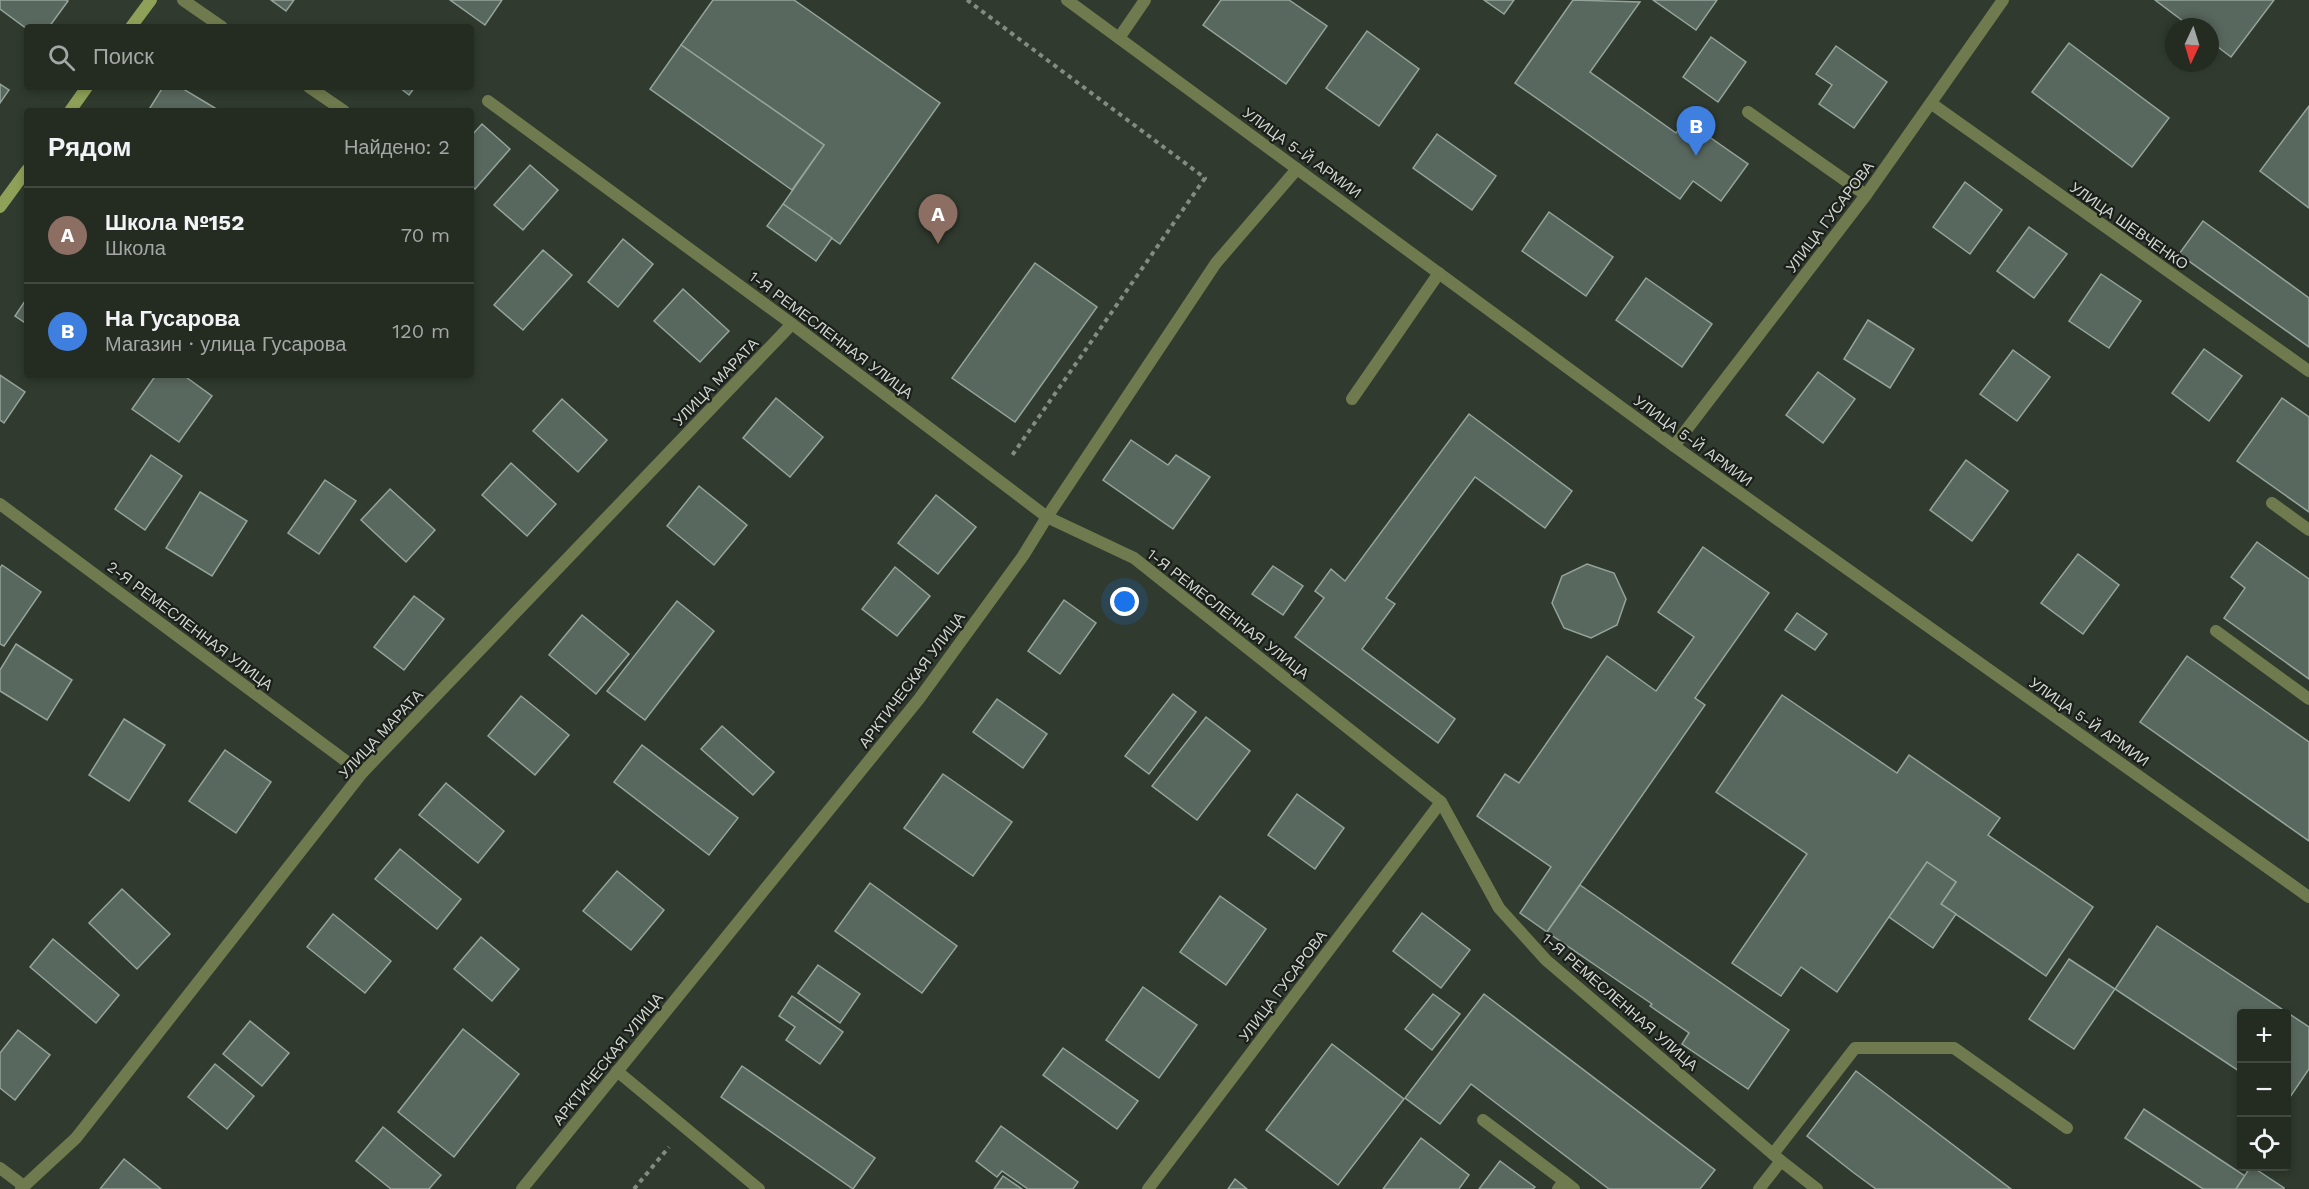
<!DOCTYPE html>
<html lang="ru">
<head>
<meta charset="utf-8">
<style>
  :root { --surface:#242c22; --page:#2c342a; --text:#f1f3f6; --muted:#a3a7a5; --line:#414840; --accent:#db2777 }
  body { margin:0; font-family:"Work Sans",sans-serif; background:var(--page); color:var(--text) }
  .controls { position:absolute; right:18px; bottom:18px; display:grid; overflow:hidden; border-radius:6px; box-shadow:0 3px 9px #0003 }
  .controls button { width:54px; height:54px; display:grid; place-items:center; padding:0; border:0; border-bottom:2px solid var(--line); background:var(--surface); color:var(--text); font:30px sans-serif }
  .compass { position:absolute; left:2165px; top:18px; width:54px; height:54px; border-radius:50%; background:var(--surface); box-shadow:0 3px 9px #0003; rotate:184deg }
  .you { position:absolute; left:1125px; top:602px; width:21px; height:21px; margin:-15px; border:4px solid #fff; border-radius:50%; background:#1a73e8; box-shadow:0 0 0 9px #1a73e833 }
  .badge { display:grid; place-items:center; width:39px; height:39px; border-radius:50%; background:var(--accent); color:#fff; font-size:20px; font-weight:700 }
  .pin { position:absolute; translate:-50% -50px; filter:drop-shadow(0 2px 3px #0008) }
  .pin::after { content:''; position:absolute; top:32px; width:21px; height:18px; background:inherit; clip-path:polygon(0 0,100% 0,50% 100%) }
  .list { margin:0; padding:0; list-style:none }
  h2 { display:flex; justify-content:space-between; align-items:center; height:78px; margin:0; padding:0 24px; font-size:26px }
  h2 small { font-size:20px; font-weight:400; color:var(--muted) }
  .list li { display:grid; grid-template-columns:39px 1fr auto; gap:18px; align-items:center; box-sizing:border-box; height:96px; padding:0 24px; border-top:2px solid var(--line) }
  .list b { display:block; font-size:22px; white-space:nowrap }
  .list p { margin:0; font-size:20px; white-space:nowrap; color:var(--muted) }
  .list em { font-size:20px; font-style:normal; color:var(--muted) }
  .icon { flex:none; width:33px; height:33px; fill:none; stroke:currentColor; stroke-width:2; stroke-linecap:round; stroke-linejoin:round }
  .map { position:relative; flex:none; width:2309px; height:1189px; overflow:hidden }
  .search { position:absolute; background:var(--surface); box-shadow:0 3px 9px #0003; left:24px; top:24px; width:450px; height:66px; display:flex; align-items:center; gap:15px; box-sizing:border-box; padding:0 21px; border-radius:6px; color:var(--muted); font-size:22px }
  .panel { position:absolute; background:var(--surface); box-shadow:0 3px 9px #0003; left:24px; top:108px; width:450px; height:270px; border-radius:6px }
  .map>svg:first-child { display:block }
</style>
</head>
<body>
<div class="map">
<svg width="2309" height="1189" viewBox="0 0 2309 1189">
  <rect width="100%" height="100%" fill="#303a2e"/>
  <!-- building -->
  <g fill="#59685f" stroke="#94a49b" stroke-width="1.5">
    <polygon points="0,0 66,0 68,1 49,27 27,27 27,29 0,9"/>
    <polygon points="271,0 294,0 286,11"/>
    <polygon points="450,0 502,0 485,25"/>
    <polygon points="713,0 794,0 940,103 840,244 783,204 824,145 681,45"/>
    <polygon points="1221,0 1289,0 1327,26 1286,84 1203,25"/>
    <polygon points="1484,0 1514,0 1504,14"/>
    <polygon points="1573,0 1640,2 1590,72 1676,133 1685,120 1748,164 1721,201 1693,181 1680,199 1515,83"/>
    <polygon points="1653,0 1717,0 1696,30"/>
    <polygon points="2155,0 2274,0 2231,57 2210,41 2210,27 2191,27"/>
    <polygon points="1367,31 1419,69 1379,126 1326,88"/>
    <polygon points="1711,37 1746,62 1718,102 1683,77"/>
    <polygon points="2069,43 2169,118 2132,167 2032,92"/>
    <polygon points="681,45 824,145 792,190 650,89"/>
    <polygon points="1836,46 1887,82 1854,128 1819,104 1832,85 1816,74"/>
    <polygon points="0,84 9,90 0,103"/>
    <polygon points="163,87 180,87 220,111 148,111"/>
    <polygon points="399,87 415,87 409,95"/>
    <polygon points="2309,106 2309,208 2260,171"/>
    <polygon points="482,124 510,149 475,189 471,186 471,136"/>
    <polygon points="1437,134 1496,176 1472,210 1413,168"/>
    <polygon points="530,165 558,190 523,230 494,205"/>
    <polygon points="1965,182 2002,210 1970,254 1933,227"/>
    <polygon points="783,204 832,238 816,261 767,226"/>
    <polygon points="1549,212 1613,257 1586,296 1522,251"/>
    <polygon points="2203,221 2309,298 2309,347 2179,254"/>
    <polygon points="2029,227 2067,254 2034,298 1997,271"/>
    <polygon points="623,239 653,264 618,307 588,282"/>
    <polygon points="543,250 572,275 523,330 494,305"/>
    <polygon points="1035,263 1097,307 1015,422 952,378"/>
    <polygon points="2101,274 2141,301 2109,348 2069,321"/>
    <polygon points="1646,278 1712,324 1682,367 1616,320"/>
    <polygon points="683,289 729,331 700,362 654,321"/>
    <polygon points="27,298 27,324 15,316"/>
    <polygon points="1868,320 1914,349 1890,388 1844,359"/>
    <polygon points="2204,349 2242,376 2209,421 2172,393"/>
    <polygon points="2013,350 2050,377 2017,421 1980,394"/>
    <polygon points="1818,372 1855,399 1823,443 1786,415"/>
    <polygon points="0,375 25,392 4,423 0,420"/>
    <polygon points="156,375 183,375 212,396 179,442 132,409"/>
    <polygon points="776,398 823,437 790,477 743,438"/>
    <polygon points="2282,398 2309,417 2309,512 2237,461"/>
    <polygon points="562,399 607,440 578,472 533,431"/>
    <polygon points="1469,414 1572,491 1545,528 1475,477 1386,598 1395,604 1362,649 1455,719 1438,743 1295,637 1324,598 1315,591 1331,569 1345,581"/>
    <polygon points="1131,440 1168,465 1176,455 1210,477 1173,529 1103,480"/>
    <polygon points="151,455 182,476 145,530 115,509"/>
    <polygon points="1966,460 2008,491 1972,541 1930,510"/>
    <polygon points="511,463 556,504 527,536 482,495"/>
    <polygon points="325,480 356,501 319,554 288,533"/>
    <polygon points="699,486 747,525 714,565 667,526"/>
    <polygon points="390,489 435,530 406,562 361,520"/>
    <polygon points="200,492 247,521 212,576 166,548"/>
    <polygon points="936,495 976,527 938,574 898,543"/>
    <polygon points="2257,542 2309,579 2309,679 2224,618 2245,588 2231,577"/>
    <polygon points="1703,547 1769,593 1695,698 1705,705 1547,932 1520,913 1551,867 1477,816 1505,774 1519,783 1607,656 1656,691 1694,637 1658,612"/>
    <polygon points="2078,554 2119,585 2083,634 2041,603"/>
    <polygon points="1587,564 1614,573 1626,599 1617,625 1591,638 1564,628 1552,603 1562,576"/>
    <polygon points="2,565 41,592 4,646 0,644 0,568"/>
    <polygon points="1273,566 1303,586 1283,615 1252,594"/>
    <polygon points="895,567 930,596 897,636 862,609"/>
    <polygon points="414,596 444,619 404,670 374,647"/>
    <polygon points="1064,600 1096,623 1060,674 1028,651"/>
    <polygon points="677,601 714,631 645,720 607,691"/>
    <polygon points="1797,613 1827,634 1815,650 1785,630"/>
    <polygon points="582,615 629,654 596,694 549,655"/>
    <polygon points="16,644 72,680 47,720 0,691 0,670"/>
    <polygon points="2187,656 2309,742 2309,841 2140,722"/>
    <polygon points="1173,694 1196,712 1149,774 1125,756"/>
    <polygon points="1782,695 1897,773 1909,755 2000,818 1988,835 2093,907 2046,976 1941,904 1956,882 1927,862 1837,992 1801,967 1781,996 1732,963 1807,854 1716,792"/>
    <polygon points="521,696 569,735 535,775 488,736"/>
    <polygon points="997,699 1047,734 1023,768 973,732"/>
    <polygon points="1206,717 1250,751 1197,820 1152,786"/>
    <polygon points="124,719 165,745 129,801 89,775"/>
    <polygon points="722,726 774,772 753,795 701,749"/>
    <polygon points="642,745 738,818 709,855 614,782"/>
    <polygon points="225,750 271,782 236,833 189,801"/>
    <polygon points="943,774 1012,822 973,876 904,828"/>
    <polygon points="446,783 504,831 478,863 419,815"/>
    <polygon points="1297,794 1344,828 1315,869 1268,835"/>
    <polygon points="400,849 461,899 437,929 375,879"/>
    <polygon points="1927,862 1956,882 1941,904 1956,914 1933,948 1889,917"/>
    <polygon points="617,871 664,910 631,950 583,911"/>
    <polygon points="870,883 957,946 922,993 835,931"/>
    <polygon points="1580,885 1789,1030 1748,1089 1682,1044 1689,1033 1650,1006 1652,1004 1547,932"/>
    <polygon points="122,889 170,934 137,969 89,923"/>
    <polygon points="1220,896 1266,929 1226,985 1180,952"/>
    <polygon points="1422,913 1470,950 1441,988 1393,951"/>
    <polygon points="333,914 391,961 365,993 307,947"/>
    <polygon points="2157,926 2309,1027 2309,1069 2286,1103 2286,1014 2242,1014 2242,1073 2115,989"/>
    <polygon points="481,937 519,969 492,1001 454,969"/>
    <polygon points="53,939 119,995 96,1023 30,967"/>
    <polygon points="2069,959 2115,989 2074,1049 2029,1019"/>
    <polygon points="818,965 860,994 840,1023 798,993"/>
    <polygon points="1143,987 1197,1025 1159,1078 1106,1040"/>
    <polygon points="1433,994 1460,1014 1432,1050 1405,1029"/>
    <polygon points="1484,994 1715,1170 1700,1189 1609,1189 1471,1084 1440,1124 1405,1098"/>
    <polygon points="792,996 843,1032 820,1064 786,1040 795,1027 779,1016"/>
    <polygon points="250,1021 289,1053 262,1086 223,1054"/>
    <polygon points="463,1029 519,1074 454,1157 398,1112"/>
    <polygon points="18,1030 50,1055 15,1100 0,1088 0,1053"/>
    <polygon points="1332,1044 1404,1099 1338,1185 1266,1130"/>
    <polygon points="1063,1048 1138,1101 1117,1129 1043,1075"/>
    <polygon points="215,1064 254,1096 227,1129 188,1097"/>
    <polygon points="742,1066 875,1158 853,1189 721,1097"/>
    <polygon points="1856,1071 2011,1189 1876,1189 1854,1173 1807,1136"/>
    <polygon points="2144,1109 2245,1176 2236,1189 2203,1189 2125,1138"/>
    <polygon points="1001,1126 1078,1182 1073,1189 1028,1189 1002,1171 997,1177 976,1161"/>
    <polygon points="383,1127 441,1175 429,1189 391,1189 356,1161"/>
    <polygon points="1421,1138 1469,1175 1459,1189 1383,1189"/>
    <polygon points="124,1159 161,1189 100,1189"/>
    <polygon points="1500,1161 1535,1187 1533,1189 1479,1189"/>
    <polygon points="2251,1166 2284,1188 2284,1189 2236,1189"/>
    <polygon points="1003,1176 1022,1189 994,1189"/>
    <polygon points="1235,1179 1247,1189 1228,1189"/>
  </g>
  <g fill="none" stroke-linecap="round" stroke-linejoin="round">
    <!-- path -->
    <g stroke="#848c82" stroke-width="4" stroke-dasharray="4.5 4.5" stroke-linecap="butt">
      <polyline points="967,0 1205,178 1011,457"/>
      <polyline points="634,1189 669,1147"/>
    </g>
    <!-- service -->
    <g stroke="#6f7b4e" stroke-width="12">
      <polyline points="1748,112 1866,195"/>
      <polyline points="1352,399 1439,273"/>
      <polyline points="2272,503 2309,530"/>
      <polyline points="2216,631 2309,699"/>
      <polyline points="617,1071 759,1189"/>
      <polyline points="1483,1120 1564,1181"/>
      <polyline points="1773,1154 1855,1048 1954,1048 2067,1128"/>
      <polyline points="1558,1189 1564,1181 1574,1189"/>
      <polyline points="1759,1189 1781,1161"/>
    </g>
    <!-- minor -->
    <g stroke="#6f7b4e" stroke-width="12">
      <polyline points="183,0 222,27"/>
      <polyline points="1119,38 1145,0"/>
      <polyline points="309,87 344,111"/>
      <polyline points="488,101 792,324 1047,517 1134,558 1441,802 1499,908 1546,960 1781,1161 1817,1189"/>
      <polyline points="1932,104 2309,371"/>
      <polyline points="0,504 362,773"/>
      <polyline points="0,1168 24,1186"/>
      <polyline points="21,1189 76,1138 362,773 792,324"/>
      <polyline points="1148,1189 1441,802"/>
    </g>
    <!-- tertiary -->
    <g stroke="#6f7b4e" stroke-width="12">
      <polyline points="1067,0 1674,446 2309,897"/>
      <polyline points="1674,446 1866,195 2003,0"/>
      <polyline points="522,1189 919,699 1023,556 1047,517 1216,263 1297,169"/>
    </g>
    <!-- secondary -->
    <g stroke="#8fa158" stroke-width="12">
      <polyline points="131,27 151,0"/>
      <polyline points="70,111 87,87"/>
      <polyline points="0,207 27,170"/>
    </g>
  </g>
  <g text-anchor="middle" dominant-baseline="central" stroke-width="4.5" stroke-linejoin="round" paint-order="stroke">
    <!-- street labels -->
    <g font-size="15" fill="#d1d7d0" stroke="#1b1f1a">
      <text transform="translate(1302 153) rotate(36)">УЛИЦА 5-Й АРМИИ</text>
      <text transform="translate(1830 217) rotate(-53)">УЛИЦА ГУСАРОВА</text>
      <text transform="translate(2129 226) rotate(35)">УЛИЦА ШЕВЧЕНКО</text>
      <text transform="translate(831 335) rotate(37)">1-Я РЕМЕСЛЕННАЯ УЛИЦА</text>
      <text transform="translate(716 382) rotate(-46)">УЛИЦА МАРАТА</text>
      <text transform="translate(1693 441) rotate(36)">УЛИЦА 5-Й АРМИИ</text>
      <text transform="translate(1228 614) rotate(38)">1-Я РЕМЕСЛЕННАЯ УЛИЦА</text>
      <text transform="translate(190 626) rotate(37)">2-Я РЕМЕСЛЕННАЯ УЛИЦА</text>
      <text transform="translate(912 680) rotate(-53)">АРКТИЧЕСКАЯ УЛИЦА</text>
      <text transform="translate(2089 722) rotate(35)">УЛИЦА 5-Й АРМИИ</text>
      <text transform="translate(381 734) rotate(-47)">УЛИЦА МАРАТА</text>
      <text transform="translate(1283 986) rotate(-53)">УЛИЦА ГУСАРОВА</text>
      <text transform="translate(1620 1002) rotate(41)">1-Я РЕМЕСЛЕННАЯ УЛИЦА</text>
      <text transform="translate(608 1059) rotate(-51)">АРКТИЧЕСКАЯ УЛИЦА</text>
    </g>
  </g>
</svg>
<div class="controls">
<button>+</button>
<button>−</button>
<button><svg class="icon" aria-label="locate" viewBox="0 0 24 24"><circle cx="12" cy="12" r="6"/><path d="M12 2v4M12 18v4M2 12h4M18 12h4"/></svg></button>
</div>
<svg class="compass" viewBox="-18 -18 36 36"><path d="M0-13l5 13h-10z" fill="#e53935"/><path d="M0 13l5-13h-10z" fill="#a3a7a5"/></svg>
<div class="you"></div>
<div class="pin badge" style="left:938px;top:244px;background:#8d6e63">A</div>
<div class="pin badge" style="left:1696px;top:156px;background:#3f7fe0">B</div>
<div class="search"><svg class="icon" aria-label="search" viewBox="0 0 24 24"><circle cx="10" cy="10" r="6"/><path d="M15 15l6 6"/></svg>Поиск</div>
<section class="panel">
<h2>Рядом<small>Найдено: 2</small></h2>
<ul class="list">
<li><span class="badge" style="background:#8d6e63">A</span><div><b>Школа №152</b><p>Школа</p></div><em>70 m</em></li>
<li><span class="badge" style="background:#3f7fe0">B</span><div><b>На Гусарова</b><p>Магазин · улица Гусарова</p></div><em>120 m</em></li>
</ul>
</section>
</div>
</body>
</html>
